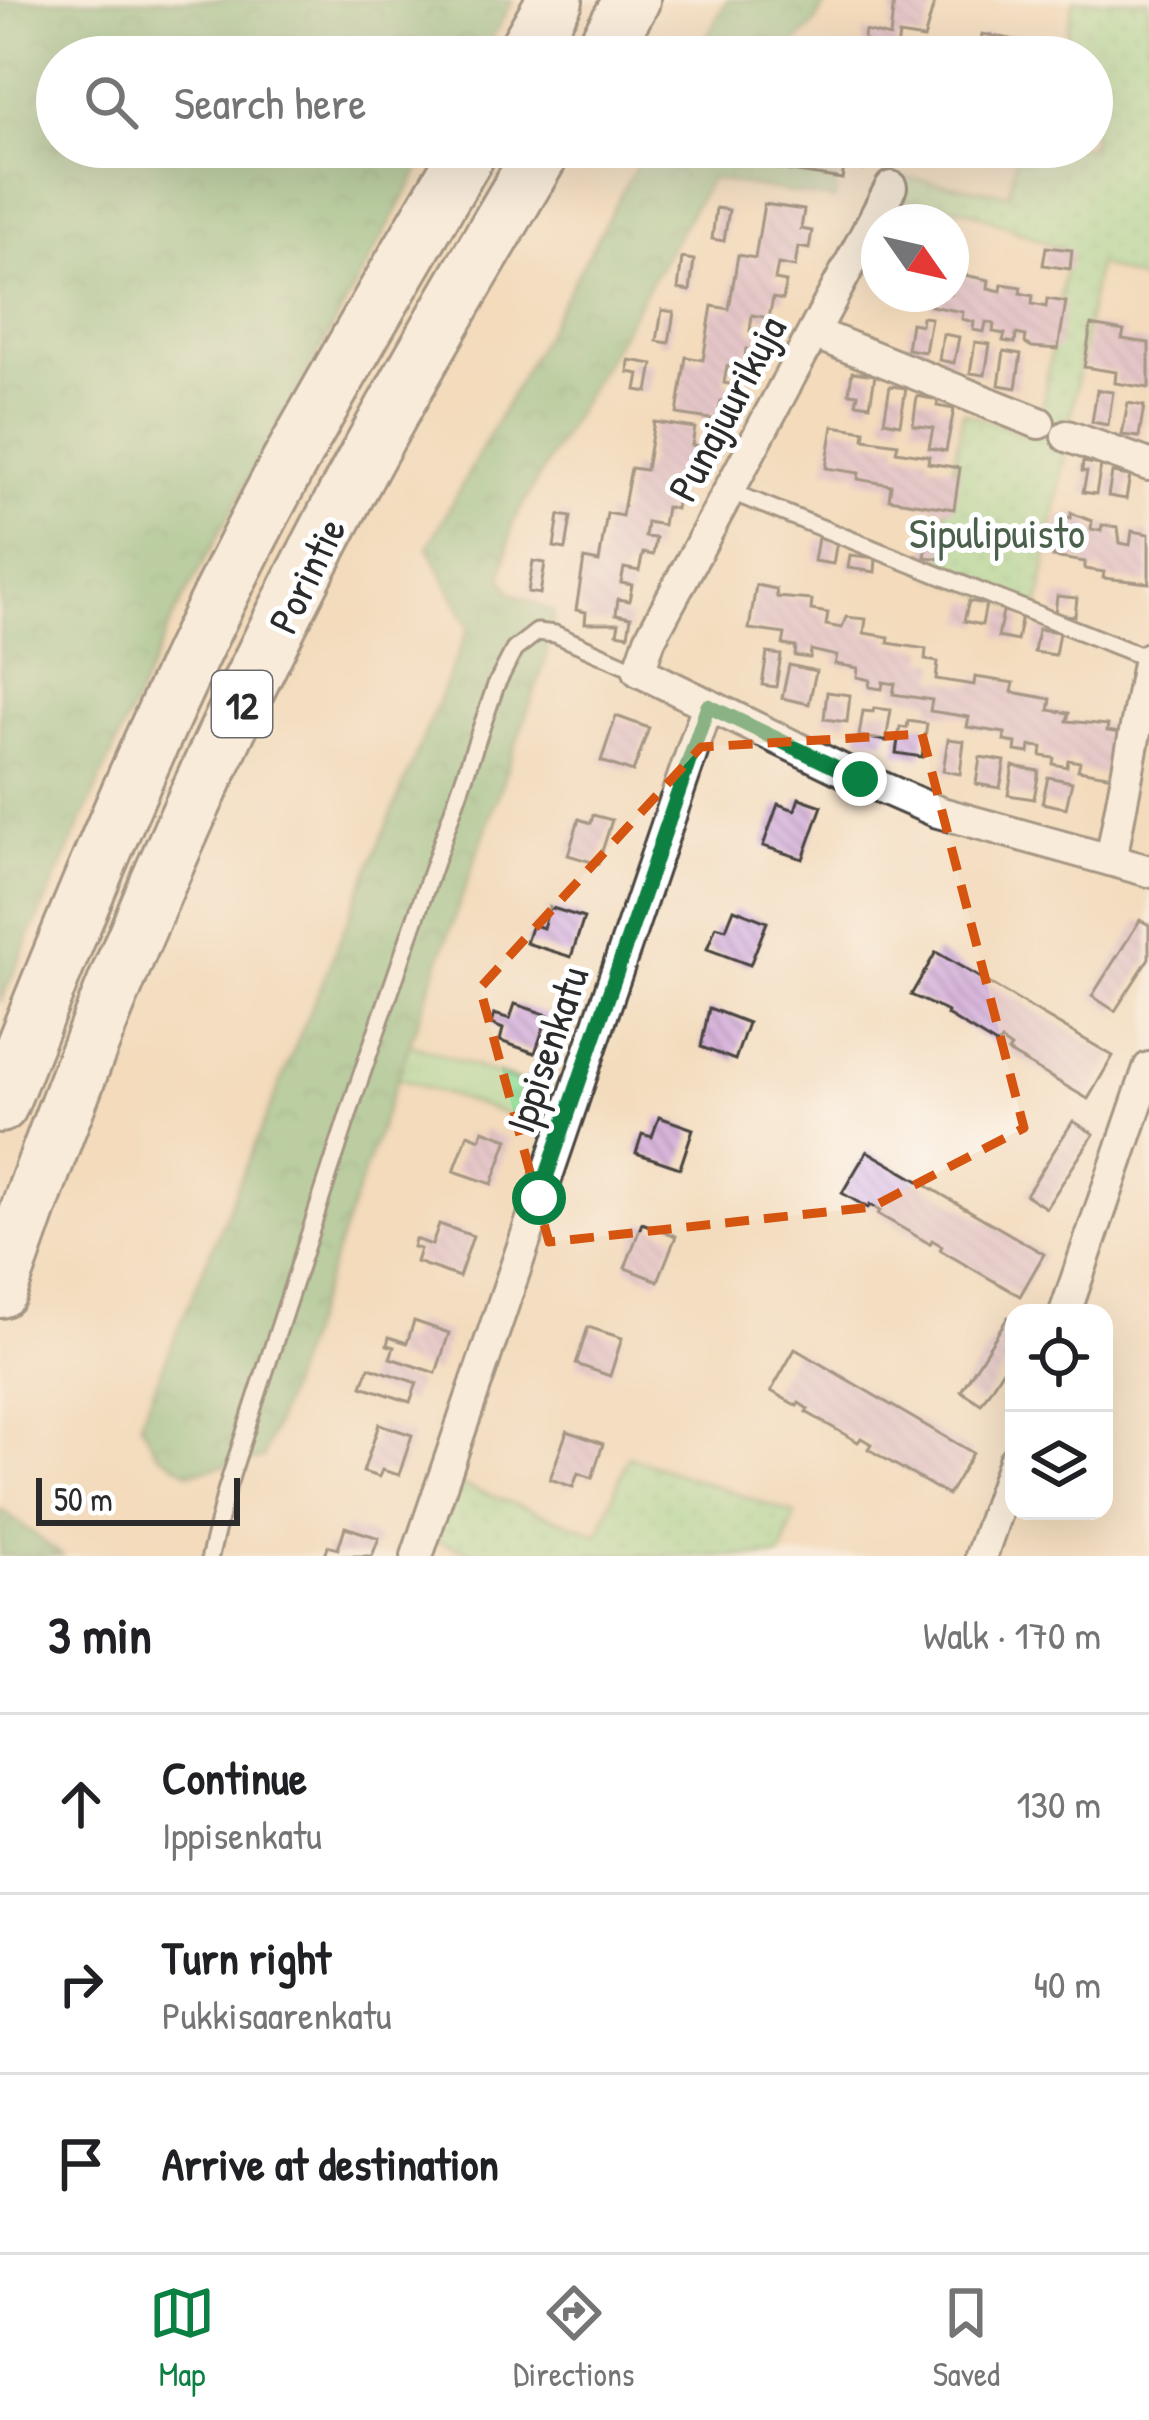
<!DOCTYPE html>
<html lang="en">
<head>
<meta charset="utf-8">
<style>
  :root { --surface:#fff; --page:#f2f2f2; --text:#202124; --muted:#757577; --line:#e0e0e0; --accent:#0b8043 }
  body { margin:0; font-family:"Patrick Hand",sans-serif; background:var(--page); color:var(--text) }
  .controls { position:absolute; right:36px; bottom:36px; display:grid; overflow:hidden; border-radius:24px; box-shadow:0 12px 48px #0002 }
  .controls button { width:108px; height:108px; display:grid; place-items:center; padding:0; border:0; border-bottom:3px solid var(--line); background:var(--surface); color:var(--text); font:60px sans-serif }
  .compass { position:absolute; left:861px; top:204px; width:108px; height:108px; border-radius:50%; background:var(--surface); box-shadow:0 12px 48px #0002; rotate:124deg }
  .scale { position:absolute; left:36px; bottom:30px; width:204px; box-sizing:border-box; padding-left:12px; border:6px solid #2b2b2b; border-top:0; font-size:33px; line-height:42px; white-space:nowrap; color:#2b2b2b; -webkit-text-stroke:9px #fff; paint-order:stroke }
  .stop { position:absolute; width:36px; height:36px; margin:-27px; border:9px solid #0b8043; border-radius:50%; background:#fff }
  .stop.end { background:#0b8043; border-color:#fff; box-shadow:0 3px 12px #0008 }
  .list { margin:0; padding:0; list-style:none }
  h2 { display:flex; justify-content:space-between; align-items:center; height:156px; margin:0; padding:0 48px; font-size:51px }
  h2 small { font-size:39px; font-weight:400; color:var(--muted) }
  .list li { display:grid; grid-template-columns:78px 1fr auto; gap:36px; align-items:center; box-sizing:border-box; height:180px; padding:0 48px; border-top:3px solid var(--line) }
  .list b { display:block; font-size:45px; white-space:nowrap }
  .list p { margin:0; font-size:39px; white-space:nowrap; color:var(--muted) }
  .list em { font-size:39px; font-style:normal; color:var(--muted) }
  .icon { flex:none; width:66px; height:66px; fill:none; stroke:currentColor; stroke-width:2; stroke-linecap:round; stroke-linejoin:round }
  .map { position:relative; flex:none; width:1149px; height:1556px; overflow:hidden }
  .search { position:absolute; background:var(--surface); box-shadow:0 12px 48px #0002; left:36px; right:36px; top:36px; height:132px; display:flex; align-items:center; gap:30px; box-sizing:border-box; padding:0 42px; border-radius:66px; color:var(--muted); font-size:45px }
  .sheet { height:696px; background:var(--surface) }
  nav { display:flex; justify-content:space-around; align-items:center; box-sizing:border-box; height:168px; border-top:3px solid var(--line); background:var(--surface); font-size:33px; color:var(--muted) }
  nav a { display:grid; justify-items:center; gap:6px }
  nav .on { color:var(--accent) }
  .map>svg:first-child { display:block }
</style>
</head>
<body>
<div class="map">
<svg width="1149" height="1556" viewBox="0 0 1149 1556">
  <defs>
    <pattern id="grass-tufts" width="24" height="20" patternUnits="userSpaceOnUse" patternTransform="scale(3)"><rect width="24" height="20" fill="#95de99"/><path d="M3 7l-1-3M5 7V3M7 7l1-3M15 17l-1-3M17 17v-4M19 17l1-3" fill="none" stroke="#81bf84"/></pattern>
    <pattern id="forest-crowns" width="20" height="18" patternUnits="userSpaceOnUse" patternTransform="scale(3)"><rect width="20" height="18" fill="#78bd81"/><path d="M2 6a3 3 0 1 1 6 0M12 15a3 3 0 1 1 6 0" fill="none" stroke="#639a6a"/></pattern>
    <pattern id="park-dots" width="8" height="8" patternUnits="userSpaceOnUse" patternTransform="scale(3)"><rect width="8" height="8" fill="#95de99"/><path d="M2 2h.1M6 6h.1" fill="none" stroke="#81bf84" stroke-width="1.8" stroke-linecap="round"/></pattern>
    <pattern id="building-back-hatch" width="6" height="6" patternUnits="userSpaceOnUse" patternTransform="scale(3)"><rect width="6" height="6" fill="#d3acd7"/><path d="M-1 5l2 2M0 0l6 6M5-1l2 2" fill="none" stroke="#ab8caf"/></pattern>
  </defs>
  <rect width="100%" height="100%" fill="#fff"/>
  <filter id="ink" filterUnits="userSpaceOnUse"><feTurbulence type="fractalNoise" baseFrequency=".00833" numOctaves="2"/><feDisplacementMap in="SourceGraphic" scale="24" xChannelSelector="R" yChannelSelector="G"/><feConvolveMatrix kernelMatrix="1 2 1 2 8 2 1 2 1" color-interpolation-filters="sRGB"/></filter>
  <filter id="wash" filterUnits="userSpaceOnUse"><feTurbulence type="fractalNoise" baseFrequency=".004" numOctaves="4" result="noise"/><feDisplacementMap in="SourceGraphic" scale="48" xChannelSelector="R" yChannelSelector="G"/><feGaussianBlur stdDeviation="2.7" result="paint"/><feColorMatrix in="noise" values="0 0 0 0 0 0 0 0 0 0 0 0 0 0 0 0 0 1.4 0 .05"/><feComposite in="paint" operator="in"/></filter>
  <g filter="url(#wash)">
    <rect width="100%" height="100%" fill="#f3dbbc"/>
    <!-- grass -->
    <polygon fill="url(#grass-tufts)" stroke="#608462" stroke-width="3" points="408,1043 548,1092 537,1124 396,1078"/>
    <!-- forest -->
    <g fill="url(#forest-crowns)" stroke="#527456" stroke-width="3">
      <polygon points="0,0 513,0 481,57 57,57 57,147 432,147 174,616 0,1003"/>
      <polygon points="727,0 827,0 815,23 782,57 696,57"/>
      <polygon points="647,147 729,147 725,154 731,161 836,179 835,200 710,179 513,522 502,577 511,592 554,612 545,662 263,1458 189,1473 156,1452 140,1422 469,627 428,547"/>
      <polygon points="1,1509 63,1556 0,1556"/>
    </g>
    <!-- park -->
    <g fill="url(#park-dots)" stroke="#608462" stroke-width="3">
      <polygon points="1074,0 1149,0 1149,283 1097,264 1071,418 1064,434 1065,455 1037,616 934,575 963,412 1038,438 1044,425 1042,407 1068,252 965,209 898,199 900,177 1009,194 1018,147 1092,147 1092,57 1062,57"/>
      <polygon points="628,1456 795,1514 781,1556 482,1556 435,1540 455,1483 599,1534"/>
    </g>
    <g id="blocks">
      <!-- building -->
      <g fill="url(#building-back-hatch)">
        <polygon points="894,0 935,0 924,39 899,35 896,57 861,57 865,31 890,37"/>
        <polygon points="982,34 1027,42 1024,57 979,55"/>
        <polygon points="751,147 821,147 867,154 864,170 844,167 842,179 748,164"/>
        <polygon points="764,204 804,210 801,229 812,231 809,249 798,247 795,267 778,264 775,280 786,282 783,300 773,298 769,318 752,315 750,331 760,333 757,351 746,349 744,369 727,366 724,383 734,385 731,403 721,401 717,420 677,414 686,357 703,360 712,306 729,309 738,255 755,258"/>
        <polygon points="716,208 729,210 724,241 712,239"/>
        <polygon points="1046,247 1072,250 1070,269 1043,265"/>
        <polygon points="682,258 694,260 690,291 678,289"/>
        <polygon points="951,261 961,263 959,274 989,280 988,288 1001,291 1002,284 1021,287 1020,293 1033,296 1032,304 1046,307 1047,299 1066,302 1058,349 1032,347 1025,343 1026,336 1016,334 1015,343 1003,341 1005,334 993,332 994,324 986,322 984,332 973,330 974,322 962,319 963,312 931,306 933,300 913,296 951,294"/>
        <polygon points="662,310 674,312 669,343 657,341"/>
        <polygon points="922,317 931,318 925,352 907,349 911,323 921,325"/>
        <polygon points="1091,325 1124,331 1122,339 1149,343 1149,388 1115,383 1116,372 1084,367"/>
        <polygon points="943,334 959,337 954,363 939,360"/>
        <polygon points="975,342 990,344 985,375 970,373"/>
        <polygon points="1004,351 1021,354 1016,388 999,385"/>
        <polygon points="629,360 653,364 648,392 636,390 639,374 628,372"/>
        <polygon points="852,372 875,375 870,405 856,403 858,394 849,393"/>
        <polygon points="890,386 906,388 900,424 884,421"/>
        <polygon points="1097,390 1113,392 1108,425 1092,422"/>
        <polygon points="917,396 938,400 937,406 954,409 946,451 929,448 933,428 913,425"/>
        <polygon points="1128,403 1144,406 1139,437 1122,435"/>
        <polygon points="654,422 695,428 692,445 702,447 700,463 689,461 686,479 671,477 668,491 679,493 676,509 666,507 663,525 647,522 645,537 656,538 653,555 643,553 639,571 624,568 621,583 632,585 629,601 618,599 616,614 631,617 628,635 617,633 619,623 585,623 586,612 576,610 584,559 599,562 607,513 622,516 631,468 646,470"/>
        <polygon points="833,426 865,431 864,439 898,444 896,451 929,456 928,463 960,468 954,509 889,499 891,485 858,479 859,473 826,468"/>
        <polygon points="1083,462 1101,465 1096,494 1083,492 1087,472 1082,471"/>
        <polygon points="1112,473 1130,476 1126,499 1108,496"/>
        <polygon points="1071,513 1092,521 1091,529 1101,531 1102,525 1118,527 1120,543 1130,545 1132,531 1149,534 1149,583 1103,578 1104,572 1085,569 1085,562 1053,557 1060,516 1071,518"/>
        <polygon points="559,515 571,517 566,549 554,547"/>
        <polygon points="928,535 945,538 942,559 925,557"/>
        <polygon points="818,538 837,541 833,564 814,561"/>
        <polygon points="850,555 876,558 875,572 848,568"/>
        <polygon points="533,561 545,563 540,594 528,592"/>
        <polygon points="756,585 776,589 777,597 812,600 811,610 828,613 826,625 842,628 846,617 866,619 864,633 889,637 888,643 926,649 925,660 938,662 936,679 974,685 975,677 1014,683 1012,692 1051,699 1049,710 1069,713 1067,721 1108,725 1107,731 1120,733 1113,776 1078,770 1080,762 1068,760 1067,767 1053,764 1054,758 1041,756 1042,747 1030,746 1029,753 1015,751 1016,743 1004,741 1005,733 967,727 969,717 930,711 932,700 893,694 895,684 883,682 882,689 869,687 870,680 857,677 858,668 835,664 837,656 811,650 810,658 795,656 796,647 783,645 785,634 749,629"/>
        <polygon points="1057,596 1077,598 1075,616 1055,614"/>
        <polygon points="969,601 986,604 982,625 964,621"/>
        <polygon points="1003,611 1022,615 1017,641 998,637"/>
        <polygon points="1038,629 1059,632 1055,655 1034,652"/>
        <polygon points="767,653 781,655 776,687 762,685"/>
        <polygon points="789,665 816,671 809,704 782,698"/>
        <polygon points="827,692 850,695 847,722 824,719"/>
        <polygon points="874,708 891,710 886,741 859,736 863,711 873,712"/>
        <polygon points="616,716 649,728 633,772 601,761"/>
        <polygon points="908,721 927,724 922,757 896,753 900,727 907,728"/>
        <polygon points="948,739 964,741 960,774 943,771"/>
        <polygon points="980,757 1005,761 1000,788 976,784"/>
        <polygon points="1013,766 1039,771 1034,799 1008,795"/>
        <polygon points="1048,777 1072,782 1066,808 1042,803"/>
        <polygon points="799,798 822,806 803,859 763,846 778,804 795,810"/>
        <polygon points="593,815 612,820 598,864 568,855 579,819 591,823"/>
        <polygon points="549,907 584,918 571,957 526,943 532,924 543,928"/>
        <polygon points="734,909 767,922 750,965 707,949 716,926 726,929"/>
        <polygon points="1140,920 1149,925 1149,958 1115,1011 1092,996"/>
        <polygon points="936,952 1113,1056 1088,1099 1008,1052 1011,1048 1001,1041 998,1046 947,1015 948,1012 911,995"/>
        <polygon points="515,1004 548,1015 535,1053 500,1041 503,1029 491,1024 494,1014 510,1019"/>
        <polygon points="709,1008 748,1023 735,1060 701,1047"/>
        <polygon points="659,1117 693,1129 680,1168 636,1153 642,1134 652,1137"/>
        <polygon points="1073,1121 1094,1134 1046,1208 1026,1195"/>
        <polygon points="483,1130 508,1139 492,1184 454,1171 468,1134 480,1139"/>
        <polygon points="867,1151 1044,1254 1020,1296 940,1250 942,1246 932,1240 930,1244 878,1214 880,1211 870,1205 868,1208 842,1193"/>
        <polygon points="642,1223 676,1236 658,1281 625,1268"/>
        <polygon points="439,1224 473,1236 459,1277 416,1262 420,1249 413,1247 415,1239 432,1245"/>
        <polygon points="1008,1317 1014,1320 1014,1352 981,1404 961,1391"/>
        <polygon points="414,1321 449,1333 436,1373 390,1358 394,1347 387,1345 389,1337 407,1343"/>
        <polygon points="588,1327 622,1338 610,1376 576,1364"/>
        <polygon points="795,1349 973,1453 948,1495 868,1449 871,1444 861,1438 858,1442 806,1412 808,1409 799,1403 797,1406 771,1391"/>
        <polygon points="369,1367 417,1383 410,1402 362,1386"/>
        <polygon points="379,1424 412,1435 399,1475 382,1470 379,1477 363,1472"/>
        <polygon points="567,1431 603,1444 592,1478 578,1473 573,1487 550,1479"/>
        <polygon points="345,1527 379,1538 372,1556 325,1556 328,1546 338,1549"/>
      </g>
    </g>
  </g>
  <g filter="url(#ink)">
    <use href="#blocks" fill-opacity="0" stroke="#494541" stroke-width="3"/>
    <g fill="none" stroke-linecap="round" stroke-linejoin="round">
      <!-- service casing -->
      <g stroke="#494541" stroke-width="21">
        <g id="service">
          <polyline points="729,491 1149,659"/>
          <polyline points="210,1556 226,1491 357,1088 496,685 514,650 537,632 555,634 639,671"/>
        </g>
      </g>
      <!-- minor casing -->
      <g stroke="#494541" stroke-width="36">
        <g id="minor">
          <polyline points="891,187 650,639 639,671 844,771 938,812 1149,871"/>
          <polyline points="814,333 1039,423"/>
          <polyline points="1067,436 1149,465"/>
          <polyline points="1111,860 1149,658"/>
          <polyline points="1065,1313 1149,1068"/>
          <polyline points="417,1556 708,705"/>
          <polyline points="981,1556 1014,1461"/>
        </g>
      </g>
      <!-- motorway casing -->
      <g stroke="#494541" stroke-width="60">
        <g id="motorway">
          <polyline points="522,57 555,0"/>
          <polyline points="599,57 632,0"/>
          <path d="M0,1105C85,891 174,674 284,472C344,362 408,255 471,147"/>
          <path d="M0,1290C93,1018 210,749 346,495C409,377 477,262 545,147"/>
        </g>
      </g>
      <!-- service -->
      <use href="#service" stroke="#fff" stroke-width="15"/>
      <!-- minor -->
      <use href="#minor" stroke="#fff" stroke-width="30"/>
      <!-- motorway -->
      <use href="#motorway" stroke="#fff" stroke-width="54"/>
    </g>
  </g>
  <g fill="none" stroke-linecap="round" stroke-linejoin="round" filter="url(#ink)">
    <!-- route -->
    <polyline stroke="#0b8043" stroke-width="15" points="539,1198 708,706 860,779"/>
  </g>
  <!-- marked area -->
  <path d="M0 0H1149V1556H0ZM922,734L1024,1128L872,1207L549,1242L480,988L701,747Z" fill="#f3dbbc" fill-opacity=".55" fill-rule="evenodd"/>
  <path fill="none" stroke="#d5540f" stroke-width="9" stroke-dasharray="24 15" stroke-linejoin="round" d="M922,734L1024,1128L872,1207L549,1242L480,988L701,747Z"/>
  <g text-anchor="middle" dominant-baseline="central" stroke-width="10" stroke-linejoin="round" paint-order="stroke">
    <!-- shield labels -->
    <rect fill="#fff" stroke="#6b6b6b" stroke-width="3" x="212" y="671" width="60" height="66" rx="9"/>
    <g font-size="39" font-weight="bold" fill="#2b2b2b">
      <text x="242" y="704">12</text>
    </g>
    <!-- street labels -->
    <g font-size="42" fill="#2b2b2b" stroke="#fff">
      <text transform="translate(726 408) rotate(-62)">Punajuurikuja</text>
      <text transform="translate(306 575) rotate(-64)">Porintie</text>
      <text transform="translate(546 1049) rotate(-71)">Ippisenkatu</text>
    </g>
    <!-- park labels -->
    <g font-size="42" fill="#4b614c" stroke="#fff">
      <text x="997" y="532">Sipulipuisto</text>
    </g>
  </g>
</svg>
<div class="controls">
<button><svg class="icon" aria-label="locate" viewBox="0 0 24 24"><circle cx="12" cy="12" r="6"/><path d="M12 2v4M12 18v4M2 12h4M18 12h4"/></svg></button>
<button><svg class="icon" aria-label="layers" viewBox="0 0 24 24"><path d="M12 4l9 5-9 5-9-5zM3 14l9 5 9-5"/></svg></button>
</div>
<svg class="compass" viewBox="-18 -18 36 36"><path d="M0-13l5 13h-10z" fill="#e53935"/><path d="M0 13l5-13h-10z" fill="#757577"/></svg>
<div class="scale">50 m</div>
<div class="stop" style="left:539px;top:1198px"></div>
<div class="stop end" style="left:860px;top:779px"></div>
<div class="search"><svg class="icon" aria-label="search" viewBox="0 0 24 24"><circle cx="10" cy="10" r="6"/><path d="M15 15l6 6"/></svg>Search here</div>
</div>
<section class="sheet">
<h2>3 min<small>Walk · 170 m</small></h2>
<ul class="list">
<li><svg class="icon" aria-label="ahead" viewBox="0 0 24 24"><path d="M12 20V5M6 11l6-6 6 6"/></svg><div><b>Continue</b><p>Ippisenkatu</p></div><em>130 m</em></li>
<li><svg class="icon" aria-label="right" viewBox="0 0 24 24"><path d="M7 20v-9h11M14 6l5 5-5 5"/></svg><div><b>Turn right</b><p>Pukkisaarenkatu</p></div><em>40 m</em></li>
<li><svg class="icon" aria-label="arrive" viewBox="0 0 24 24"><path d="M6 21V4h12l-3 4 3 4H6"/></svg><div><b>Arrive at destination</b></div></li>
</ul>
</section>
<nav>
<a class="on"><svg class="icon" aria-label="map" viewBox="0 0 24 24"><path d="M3 6l6-2 6 2 6-2v14l-6 2-6-2-6 2zM9 4v14M15 6v14"/></svg>Map</a>
<a><svg class="icon" aria-label="directions" viewBox="0 0 24 24"><path d="M12 3l9 9-9 9-9-9zM9 14v-3h6M13 9l2 2-2 2"/></svg>Directions</a>
<a><svg class="icon" aria-label="saved" viewBox="0 0 24 24"><path d="M7 4h10v16l-5-4-5 4z"/></svg>Saved</a>
</nav>
</body>
</html>
